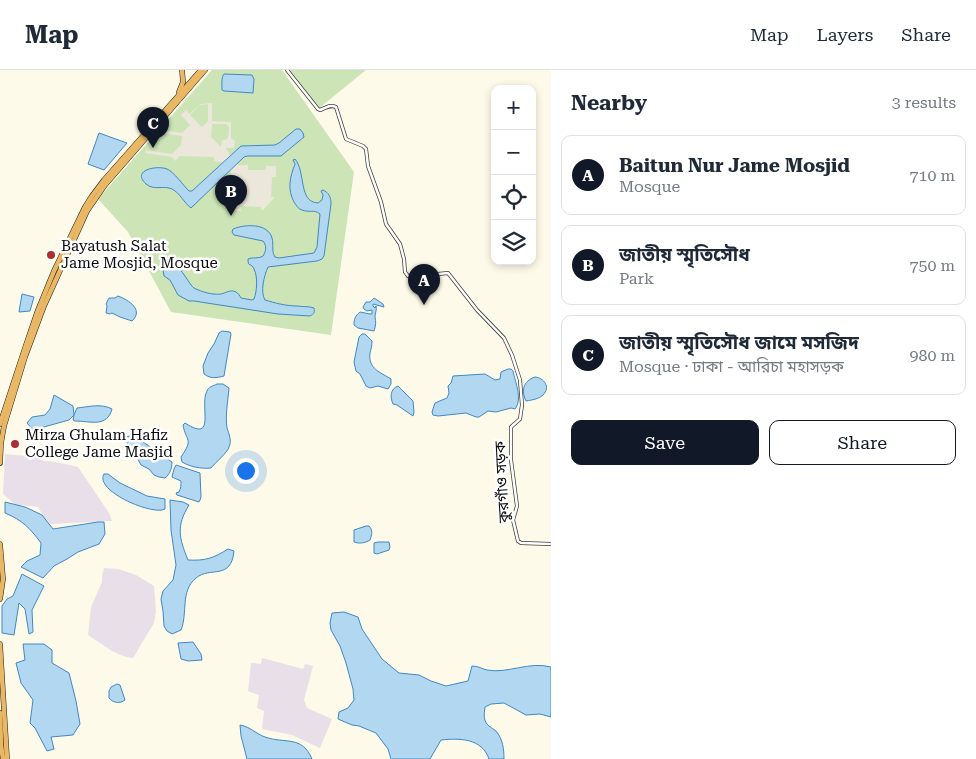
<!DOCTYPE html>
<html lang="en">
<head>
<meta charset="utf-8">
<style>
  :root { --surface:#fff; --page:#f6f6f7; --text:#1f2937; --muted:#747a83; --line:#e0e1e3; --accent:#111827 }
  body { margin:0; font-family:"Roboto Serif","Noto Sans Bengali",serif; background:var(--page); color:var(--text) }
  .controls { position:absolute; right:15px; top:15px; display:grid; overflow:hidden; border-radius:10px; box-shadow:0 2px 8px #0003 }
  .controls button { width:45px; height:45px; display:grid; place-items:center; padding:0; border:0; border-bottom:1px solid var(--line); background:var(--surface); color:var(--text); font:25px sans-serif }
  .you { position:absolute; left:245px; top:400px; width:18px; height:18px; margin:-12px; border:4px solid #fff; border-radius:50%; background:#1a73e8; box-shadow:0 0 0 8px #1a73e833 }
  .badge { display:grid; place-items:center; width:32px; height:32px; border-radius:50%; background:var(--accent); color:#fff; font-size:16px; font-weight:700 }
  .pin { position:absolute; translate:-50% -41px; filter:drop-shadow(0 1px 2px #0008) }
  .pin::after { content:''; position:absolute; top:26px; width:18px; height:15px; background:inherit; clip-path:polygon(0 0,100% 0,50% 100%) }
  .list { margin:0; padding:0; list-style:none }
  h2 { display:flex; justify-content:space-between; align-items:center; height:65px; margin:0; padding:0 20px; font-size:21px }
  h2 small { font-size:16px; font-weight:400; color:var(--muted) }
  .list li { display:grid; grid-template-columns:32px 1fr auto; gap:15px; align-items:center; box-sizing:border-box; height:80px; margin:0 10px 10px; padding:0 10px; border:1px solid var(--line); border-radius:10px }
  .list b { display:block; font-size:19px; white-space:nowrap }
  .list p { margin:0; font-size:16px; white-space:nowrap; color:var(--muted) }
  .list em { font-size:16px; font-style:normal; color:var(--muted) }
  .actions { display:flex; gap:10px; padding:15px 20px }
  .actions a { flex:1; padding:11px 0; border:1px solid var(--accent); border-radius:10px; text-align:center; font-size:18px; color:var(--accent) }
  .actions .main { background:var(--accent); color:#fff }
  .icon { flex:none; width:28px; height:28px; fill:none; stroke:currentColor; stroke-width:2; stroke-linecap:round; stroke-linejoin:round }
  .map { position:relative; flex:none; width:551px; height:689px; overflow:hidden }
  header { display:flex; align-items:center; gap:30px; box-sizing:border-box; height:70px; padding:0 25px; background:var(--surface); border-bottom:1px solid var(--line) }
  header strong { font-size:24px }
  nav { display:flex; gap:28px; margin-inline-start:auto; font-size:18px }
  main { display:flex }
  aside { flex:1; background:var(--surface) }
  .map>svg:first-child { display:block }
</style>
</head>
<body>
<header>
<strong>Map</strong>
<nav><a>Map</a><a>Layers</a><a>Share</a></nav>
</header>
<main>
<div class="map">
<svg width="551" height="689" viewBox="0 0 551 689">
  <rect width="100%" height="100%" fill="#fdfae9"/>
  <!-- industrial -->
  <g fill="#e8dfe9">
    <polygon points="5,384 37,387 44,391 56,392 78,397 109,443 112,451 50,454 47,450 45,449 38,437 21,435 18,437 3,424"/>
    <polygon points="104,498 118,499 136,505 154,516 156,541 154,553 140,576 134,587 132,588 123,586 112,581 88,565 91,537 102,512 102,507"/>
    <polygon points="262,588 303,599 305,594 313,596 304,630 307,638 332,649 320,678 292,665 262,659 264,641 257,638 259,625 248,621 251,593 261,594"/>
  </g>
  <!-- green -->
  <g fill="#cde4b7">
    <polygon points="212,0 282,0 354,102 331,265 171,242 128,162 98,129"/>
    <polygon points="287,0 366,0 318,39"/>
  </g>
  <!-- plaza -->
  <path fill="#ebe7da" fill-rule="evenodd" d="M212,33V51L231,52V68L235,71L234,78H226L229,84L238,95H248V100H265L266,96H276V107H272L271,127H275L262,141L261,137L241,136V141H230V130L235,129V112H231V102L221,92L214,91V87L180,86L175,91L172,87L145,83L146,80L172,84L181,75L182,66L161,63L162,60L182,63L190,55L181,45L186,40L189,44L201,34ZM207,34L208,35V51L202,57L190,45L199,36ZM212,54H226L229,57L228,68L225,70H222L221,77L211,67Z"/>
  <!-- water -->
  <g fill="#b2d7f0" stroke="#4089c1">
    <path d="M224,4L252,5L254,9L253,23L224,21L222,20C222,15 221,8 224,4Z"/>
    <path d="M296,59H300L303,63L304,67L281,86H247L244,87L191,138C184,133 180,123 172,119C164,115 154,121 146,114C131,100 157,95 167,99C174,102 183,115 189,121H192L241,76L275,75L279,73Z"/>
    <polygon points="99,63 127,73 104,100 88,94"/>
    <path d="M295,89C306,102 298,132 318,133L322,130L323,125L321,121L323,120C329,123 331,127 331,134L324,186L322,189L317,191L268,197C264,206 260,222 265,230C275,233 286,236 297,236C303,237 308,236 314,238C315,242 314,244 310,246L278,244L194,231H189L178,225L170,210L164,206L163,199C175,181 187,213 194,218C202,222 212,225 221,224C226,223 231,219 236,222C238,223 240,226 241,228L252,230L254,229C257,221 258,207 254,199C251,192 248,198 248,189C253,187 258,189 263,186C266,181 267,176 263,171L234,165L232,162L233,159C245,154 268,153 272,168C274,175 271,181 275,187L279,188L314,183L317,177L320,144C314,139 309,143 302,140C298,139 296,135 294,132C287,119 290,107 295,94L293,90Z"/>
    <polygon points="22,224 34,227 30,241 19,242"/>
    <path d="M118,226C129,230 144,240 132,251L120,247L112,243L110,244L106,243L107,236L106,234L109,228H115Z"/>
    <path d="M374,228L383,234L384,237L373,234V236L375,238L376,236C377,240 375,243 375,247C376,252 376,255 374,261L358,258L354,255C354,249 355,246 360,242L370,244H372V240L367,241L364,239L363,237L366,232H370Z"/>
    <path d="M222,261L230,262L231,264L224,306C216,308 211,309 204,304L203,296L208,283L214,274L219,263Z"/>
    <path d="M362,264H365L372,271C372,276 371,279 370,283C368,299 380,302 391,309V314L388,319L378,316L370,318L366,316L360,304L356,301L354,292L359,267Z"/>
    <path d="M508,299H511L513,301C515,312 523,329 515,339L511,338L496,342L488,341L479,347H476L466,343L438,346L433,345L432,342L435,333L447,328L449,323L448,316L451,313L453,306L485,304L495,310L500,309L501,302Z"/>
    <path d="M535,307C544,308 551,317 543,325C539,329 532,330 526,331C521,321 523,311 535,307Z"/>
    <path d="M217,314H223L229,318C228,331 225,345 227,358C229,364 232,371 229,377C228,382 214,394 211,398C201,399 191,397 182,392L181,387C194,368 186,372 183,355L185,353C217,374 199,335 207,321C208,317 213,316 217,314Z"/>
    <path d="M398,316L413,331L414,342L413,346L397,335L393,334C390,327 390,319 398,316Z"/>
    <path d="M54,325L73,336L74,345L77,338C88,337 101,333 112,339C107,358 90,351 75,351L73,350L74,345L69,350L33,360L27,353L32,347L45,345L50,339Z"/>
    <path d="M133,365L172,392C172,398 170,404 165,408L159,407L154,405L149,399L141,395L132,378L127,373L126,367Z"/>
    <path d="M176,395L200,403L201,427L200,430L199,432L177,425L176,423L179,422C181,419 181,414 181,411L172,407L174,399Z"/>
    <path d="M104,404H108L120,413L147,426L165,429V439C153,446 94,421 104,404Z"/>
    <path d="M170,430L183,432L189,435C176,456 179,468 188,490C205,491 214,488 228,479L234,481C231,511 210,496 196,508C180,521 188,543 181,560L172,564L167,561L164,556L163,541L161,529L163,521L173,510L176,495L171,460Z"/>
    <path d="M5,432L25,437L42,445L53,459L98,452H104L105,464L99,474L78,482L67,489L54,496L43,508L21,497L27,491L40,485L41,473C30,458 22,450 5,443Z"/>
    <path d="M366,456H369C373,460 372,465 370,470C365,473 360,474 354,472V460Z"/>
    <polygon points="378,472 389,472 390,477 389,480 377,484 374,483 374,473"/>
    <polygon points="22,504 44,516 32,540 33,562 29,564 25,539 19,533 14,565 2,563 2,536 7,529 13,526"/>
    <path d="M344,542L358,547L362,559L382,589L399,603L419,605L431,611L446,616L468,611L472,596C479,596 482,599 487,600C508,604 529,591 551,597V647L540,644L526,645L504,633L491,634L485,637C484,645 483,651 489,656C491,658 494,659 496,661C503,669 504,680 504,689H489C482,668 459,668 441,670L430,689H391L388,679L376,663L359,656L352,655L338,649L339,642L348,638L354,630L353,619L346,593L340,576L331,560L330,553L332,543Z"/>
    <polygon points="193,572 201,584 202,590 188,591 181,589 178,573"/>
    <polygon points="23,574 44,574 52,580 52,593 69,603 76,631 80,654 73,665 51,667 54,679 47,681 35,658 30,653 33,630 21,613 16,593 25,590"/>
    <path d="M117,614L120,615L125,630C120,634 113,633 109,628V621L111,617Z"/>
    <path d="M240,655C251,657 256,664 265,667C285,674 302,665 312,689H247L241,666Z"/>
  </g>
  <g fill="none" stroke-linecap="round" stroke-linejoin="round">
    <!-- tertiary casing -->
    <g stroke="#3d3d3d" stroke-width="4">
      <path id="tertiary" d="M287,0L318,39L320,40C326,38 330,34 336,37L346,69L363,76L366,79L368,96L381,132L386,154L400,174L404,189L405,202L408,206L414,208L428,205L448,203L477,240L504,268L512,285L520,310L522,335L520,349L511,357V390L517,436L513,450L518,471L521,473L551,474"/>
    </g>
    <!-- trunk casing -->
    <g stroke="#1b1b1b" stroke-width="5.5">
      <g id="trunk">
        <polyline points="179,22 183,12 182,0"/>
        <polyline points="163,43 201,0"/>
        <polyline points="0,354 25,278 38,240 54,201 85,137 92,126 104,110 150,58"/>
        <polyline points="0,393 1,373 4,356 25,287 44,236 87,141 105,115 205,0"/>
        <polyline points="0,474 3,509 0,529"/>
        <polyline points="0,574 7,689"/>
        <polyline points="0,643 1,675 3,689"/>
      </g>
    </g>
    <!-- tertiary -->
    <use href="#tertiary" stroke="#fff" stroke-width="2.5"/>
    <!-- trunk -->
    <use href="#trunk" stroke="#eab864" stroke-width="4.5"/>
  </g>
  <!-- markers -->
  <g fill="#ad2f31" stroke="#fff" stroke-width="2">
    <circle cx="51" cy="185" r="5"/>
    <circle cx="15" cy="374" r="5"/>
  </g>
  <g text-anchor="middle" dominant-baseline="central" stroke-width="5" stroke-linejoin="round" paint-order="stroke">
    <!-- poi labels -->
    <g font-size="15" fill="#0a0a0a" stroke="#fff" text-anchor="start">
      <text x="61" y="176">Bayatush Salat<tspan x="61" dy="17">Jame Mosjid, Mosque</tspan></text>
      <text x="25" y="365">Mirza Ghulam Hafiz<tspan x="25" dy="17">College Jame Masjid</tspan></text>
    </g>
    <!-- street labels -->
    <g font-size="15" fill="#0a0a0a" stroke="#fff">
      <text transform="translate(502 412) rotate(-93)">কুরগাঁও সড়ক</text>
    </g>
  </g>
</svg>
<div class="controls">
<button>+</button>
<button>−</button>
<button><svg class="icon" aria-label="locate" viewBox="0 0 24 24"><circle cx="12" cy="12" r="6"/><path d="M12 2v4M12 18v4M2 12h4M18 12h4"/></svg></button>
<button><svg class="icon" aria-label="layers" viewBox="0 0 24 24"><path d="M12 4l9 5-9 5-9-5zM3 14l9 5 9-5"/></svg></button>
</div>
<div class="you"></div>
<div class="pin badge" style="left:424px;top:235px">A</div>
<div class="pin badge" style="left:231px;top:146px">B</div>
<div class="pin badge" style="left:153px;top:78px">C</div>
</div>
<aside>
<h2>Nearby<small>3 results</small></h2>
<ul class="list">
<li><span class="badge">A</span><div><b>Baitun Nur Jame Mosjid</b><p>Mosque</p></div><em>710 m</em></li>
<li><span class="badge">B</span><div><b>জাতীয় স্মৃতিসৌধ</b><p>Park</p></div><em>750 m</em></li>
<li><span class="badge">C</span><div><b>জাতীয় স্মৃতিসৌধ জামে মসজিদ</b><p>Mosque · ঢাকা - আরিচা মহাসড়ক</p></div><em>980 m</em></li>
</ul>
<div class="actions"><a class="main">Save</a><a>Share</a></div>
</aside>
</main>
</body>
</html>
